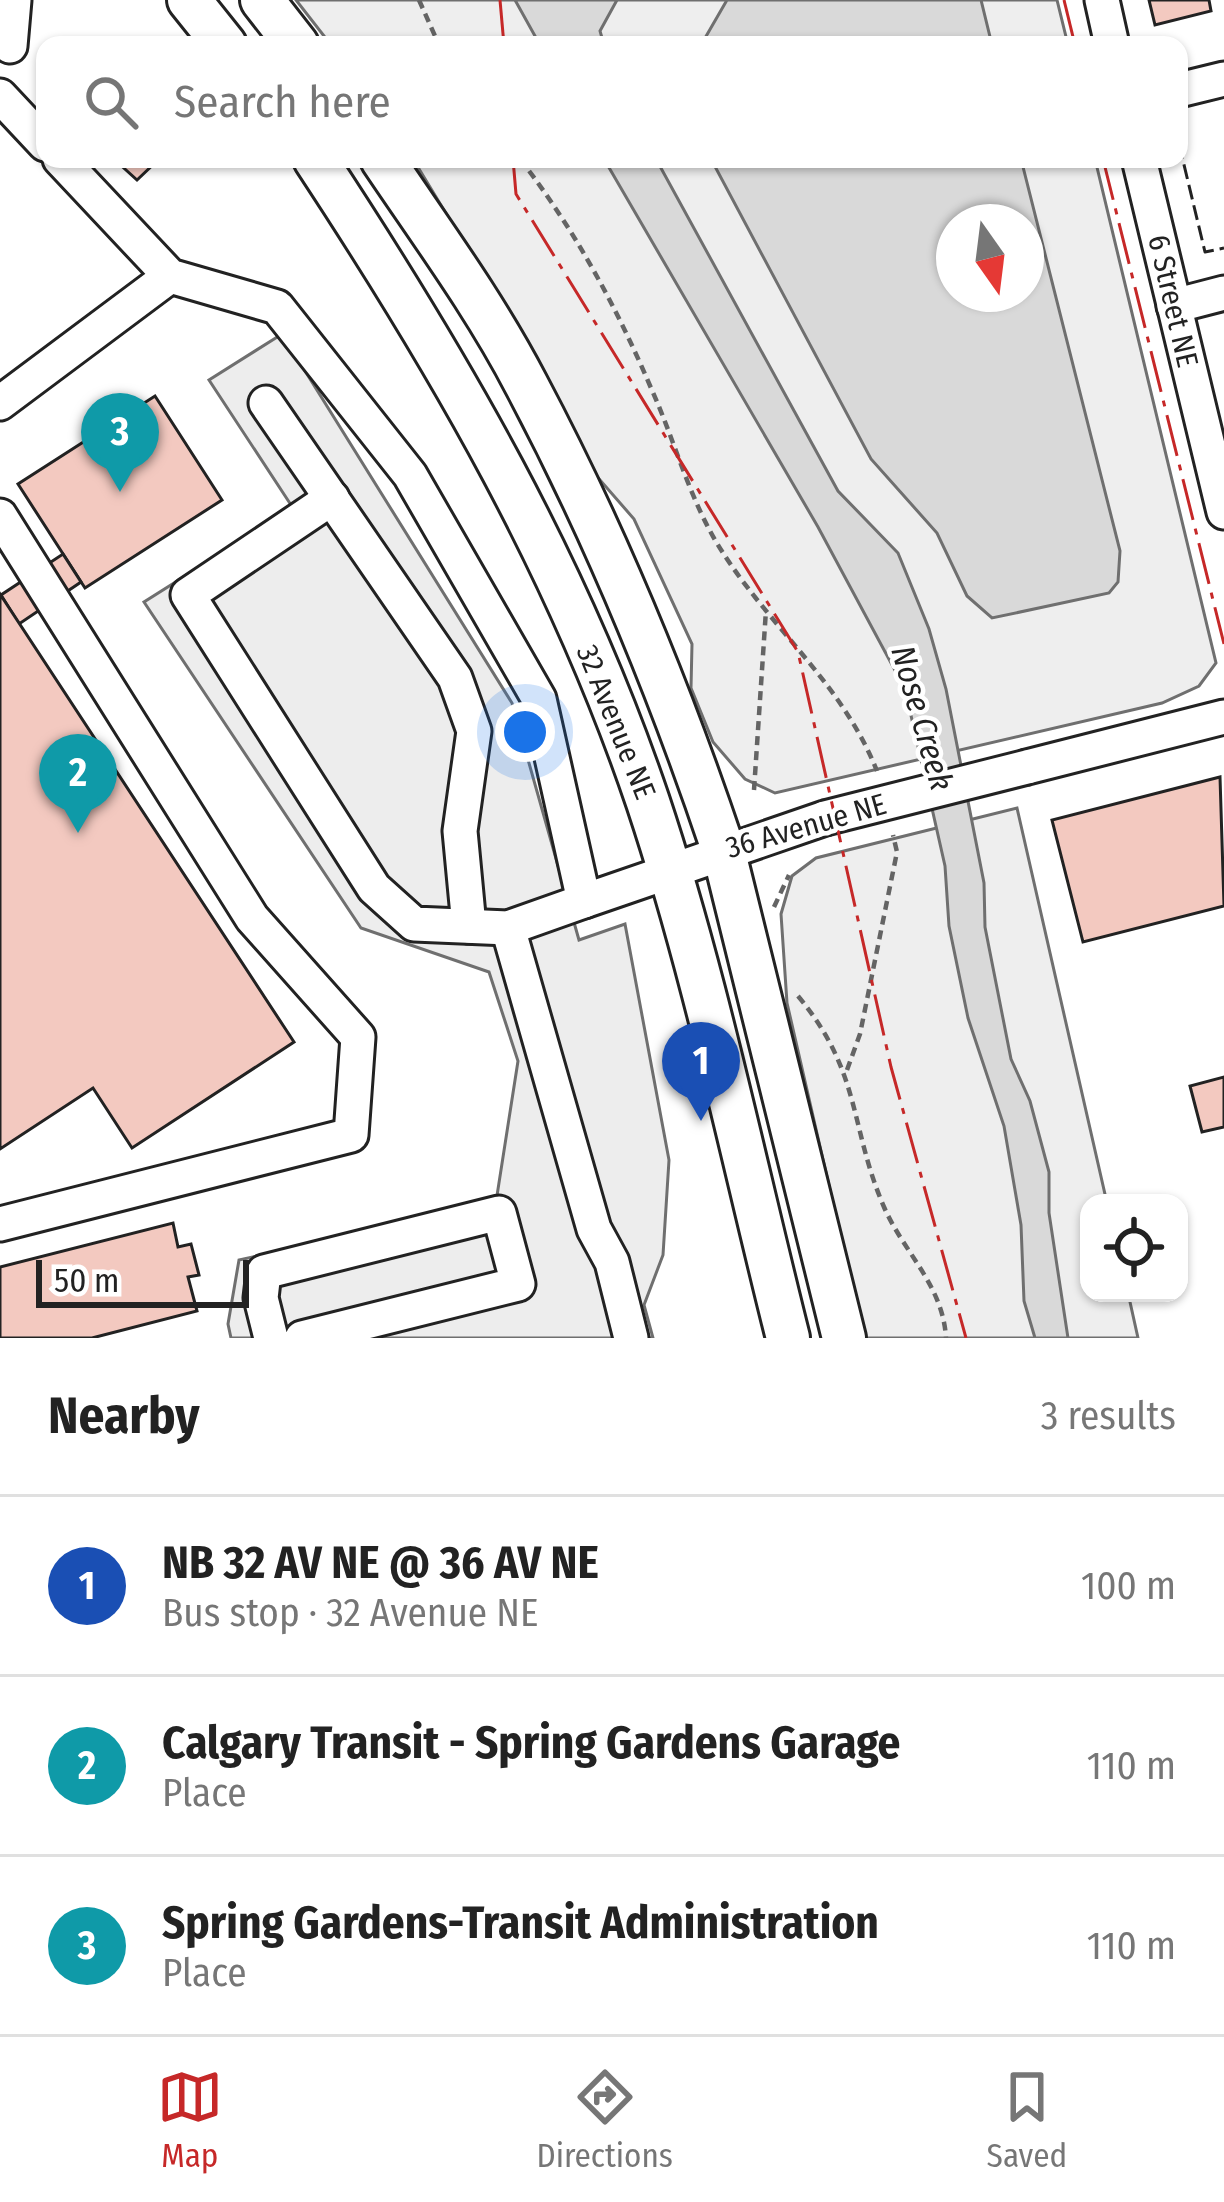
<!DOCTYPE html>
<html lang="en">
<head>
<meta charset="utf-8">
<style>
  :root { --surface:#fff; --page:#f6f6f6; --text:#222; --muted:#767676; --line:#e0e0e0; --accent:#c62828 }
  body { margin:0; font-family:"Fira Sans Condensed",sans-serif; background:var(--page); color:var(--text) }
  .controls { position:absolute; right:36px; bottom:36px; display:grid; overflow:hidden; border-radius:24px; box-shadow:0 3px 9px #0004 }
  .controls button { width:108px; height:108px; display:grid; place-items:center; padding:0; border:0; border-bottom:3px solid var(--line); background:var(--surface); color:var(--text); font:60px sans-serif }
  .compass { position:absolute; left:936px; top:204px; width:108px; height:108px; border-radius:50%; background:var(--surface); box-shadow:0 3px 9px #0004; rotate:166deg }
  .scale { position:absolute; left:36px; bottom:30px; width:213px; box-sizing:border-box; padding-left:12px; border:6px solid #222; border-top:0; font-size:33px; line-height:42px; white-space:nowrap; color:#222; -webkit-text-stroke:9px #fff; paint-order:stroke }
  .you { position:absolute; left:525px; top:732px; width:42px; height:42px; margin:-30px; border:9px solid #fff; border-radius:50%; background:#1a73e8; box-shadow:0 0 0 18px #1a73e833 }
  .badge { display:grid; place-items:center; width:78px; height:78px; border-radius:50%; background:var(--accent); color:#fff; font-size:39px; font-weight:700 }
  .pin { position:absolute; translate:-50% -99px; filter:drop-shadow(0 3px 6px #0008) }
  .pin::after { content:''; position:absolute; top:63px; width:42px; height:36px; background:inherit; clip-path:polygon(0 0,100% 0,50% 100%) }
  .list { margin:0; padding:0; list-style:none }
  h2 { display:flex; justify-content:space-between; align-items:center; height:156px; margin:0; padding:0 48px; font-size:51px }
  h2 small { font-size:39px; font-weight:400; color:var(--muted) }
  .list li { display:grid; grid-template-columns:78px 1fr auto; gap:36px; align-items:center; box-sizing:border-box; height:180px; padding:0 48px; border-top:3px solid var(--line) }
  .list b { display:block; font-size:45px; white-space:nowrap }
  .list p { margin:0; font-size:39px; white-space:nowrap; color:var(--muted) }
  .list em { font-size:39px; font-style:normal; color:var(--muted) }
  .icon { flex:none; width:66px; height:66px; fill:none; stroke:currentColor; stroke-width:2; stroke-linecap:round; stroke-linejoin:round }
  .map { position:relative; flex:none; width:1224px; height:1338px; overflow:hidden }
  .search { position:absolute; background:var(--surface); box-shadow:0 3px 9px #0004; left:36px; right:36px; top:36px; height:132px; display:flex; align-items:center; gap:30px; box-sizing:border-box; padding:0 42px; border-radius:24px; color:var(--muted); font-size:45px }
  .sheet { height:696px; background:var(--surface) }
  nav { display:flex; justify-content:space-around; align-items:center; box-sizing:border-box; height:168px; border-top:3px solid var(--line); background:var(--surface); font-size:33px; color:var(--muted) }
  nav a { display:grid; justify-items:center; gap:6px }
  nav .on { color:var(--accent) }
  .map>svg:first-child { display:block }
</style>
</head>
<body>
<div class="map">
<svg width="1224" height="1338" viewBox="0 0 1224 1338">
  <rect width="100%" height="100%" fill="#fff"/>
  <!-- green -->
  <g fill="#eee" stroke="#6f6f6f" stroke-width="3" fill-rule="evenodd">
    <polygon points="296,0 1057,0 1068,45 331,45"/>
    <path d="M413,159H1095L1216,663L1199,686L1162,703L775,793L745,779L713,742L691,688L692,644L634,519L593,472L516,329ZM954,222H1026V294H954Z"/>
    <polygon points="1017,808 1107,1203 1089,1203 1089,1293 1128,1293 1138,1338 864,1338 787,1003 781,914 792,876 816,858"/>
  </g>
  <!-- parking -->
  <polygon fill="#ededed" stroke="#6f6f6f" stroke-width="3" points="282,334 512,703 579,940 625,924 669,1160 663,1255 644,1305 653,1338 231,1338 228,1324 239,1260 496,1202 518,1061 489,972 361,928 144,602 293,508 209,380"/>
  <!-- water -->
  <g fill="#d9d9d9" stroke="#6f6f6f" stroke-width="3" fill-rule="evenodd">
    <polygon points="515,0 617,0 600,31 604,45 540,45"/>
    <polygon points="727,0 981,0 992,45 701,45"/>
    <polygon points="604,159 656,159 838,491 898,553 929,629 946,689 984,883 985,927 1011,1059 1030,1101 1049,1172 1049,1213 1068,1338 1035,1338 1024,1301 1021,1225 1004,1126 968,1018 949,926 945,866 905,689 818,527"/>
    <path d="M711,159H1021L1120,551L1118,582L1109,593L992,618L967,596L937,533L871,459ZM1026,222V294H954V222Z"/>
  </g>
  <!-- building -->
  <g fill="#f3c9c0" stroke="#222" stroke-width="3">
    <polygon points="1149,0 1209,0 1211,11 1155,25"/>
    <polygon points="114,159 159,159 137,180"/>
    <polygon points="155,396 222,500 85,588 18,484"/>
    <polygon points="63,554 81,582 19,624 1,595"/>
    <polygon points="0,594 294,1042 132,1148 93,1088 0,1149"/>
    <polygon points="1220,777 1224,906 1083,942 1052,820"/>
    <polygon points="1224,1077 1224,1127 1202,1132 1190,1086"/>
    <polygon points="173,1223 178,1247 191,1244 199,1275 188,1277 197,1311 92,1338 0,1338 0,1267"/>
  </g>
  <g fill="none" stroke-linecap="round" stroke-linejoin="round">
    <!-- minor casing -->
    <g stroke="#222" stroke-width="39">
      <g id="minor">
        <polyline points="1102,0 1112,45"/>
        <polyline points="10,46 14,0"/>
        <polyline points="1179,90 1224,79"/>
        <polyline points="0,96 45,144"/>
        <polyline points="60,159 170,276 277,307 410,475 539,699 584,901 825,818"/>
        <polyline points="1139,159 1224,512"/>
        <polyline points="1174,306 1224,293"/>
        <polyline points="0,403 170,276"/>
        <polyline points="266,403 455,678 474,731 460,831 469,926"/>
        <polyline points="332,498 188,595 374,888 414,924 508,928 584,901"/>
        <polyline points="0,516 252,918 358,1037 351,1135 0,1224"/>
        <polyline points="1027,767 1224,717"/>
        <polyline points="508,928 594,1229 612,1262 631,1338"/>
        <polyline points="271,1338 261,1298 264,1272 499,1213 518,1284 302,1338"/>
      </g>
    </g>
    <!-- major casing -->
    <g stroke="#222" stroke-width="48">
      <g id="major">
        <polyline points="189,0 225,45"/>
        <polyline points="262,0 297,45"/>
        <path d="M315,159C450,364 569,568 648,802C706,976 743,1160 788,1338"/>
        <path d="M382,159C431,232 485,305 526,384C604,531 670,691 723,849L844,1338"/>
      </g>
    </g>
    <!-- path -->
    <g stroke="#646464" stroke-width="4.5" stroke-dasharray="9 6" stroke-linecap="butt">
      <polyline points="419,0 439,45"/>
      <path d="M520,159C575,230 616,306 651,388C674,439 687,491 715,540C764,623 841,680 877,771"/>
      <polyline points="754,790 766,610"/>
      <polyline points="774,907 789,875"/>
      <path d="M798,996C862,1073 849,1126 884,1207C904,1253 943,1285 946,1338"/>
      <polyline points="847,1070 860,1034 897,852 893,835"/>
    </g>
    <!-- minor -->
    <use href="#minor" stroke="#fff" stroke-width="33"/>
    <!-- major -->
    <use href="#major" stroke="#fff" stroke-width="42"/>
    <!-- minor-bridge casing -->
    <g stroke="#222" stroke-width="39" stroke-linecap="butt">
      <polyline id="minor-bridge" points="825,818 1027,767"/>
    </g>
    <!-- minor-bridge -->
    <use href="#minor-bridge" stroke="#fff" stroke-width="33"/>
    <!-- fence -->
    <polyline stroke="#222" stroke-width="3" stroke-dasharray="15 6" stroke-linecap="butt" points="1179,144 1205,252 1224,248"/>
    <!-- power -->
    <g stroke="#c62828" stroke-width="3" stroke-dasharray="42 9 6 9" stroke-linecap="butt">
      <polyline points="500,0 504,45"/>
      <polyline points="1064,0 1075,45"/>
      <polyline points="513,159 516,194 798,652 891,1067 966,1338"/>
      <polyline points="1103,159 1224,644"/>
    </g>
  </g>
  <g text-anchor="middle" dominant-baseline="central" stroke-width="9" stroke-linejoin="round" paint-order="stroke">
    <!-- street labels -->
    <g font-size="30" fill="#222" stroke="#fff">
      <text transform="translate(1173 301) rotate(77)">6 Street NE</text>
      <text transform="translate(616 722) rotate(68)">32 Avenue NE</text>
      <text transform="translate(806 826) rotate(-16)">36 Avenue NE</text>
    </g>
    <!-- water labels -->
    <g font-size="33" font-style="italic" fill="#222" stroke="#fff">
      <text transform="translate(922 718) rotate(74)">Nose Creek</text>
    </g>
  </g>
</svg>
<div class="controls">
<button><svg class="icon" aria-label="locate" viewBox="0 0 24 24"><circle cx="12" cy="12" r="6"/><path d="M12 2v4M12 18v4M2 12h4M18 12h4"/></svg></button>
</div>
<svg class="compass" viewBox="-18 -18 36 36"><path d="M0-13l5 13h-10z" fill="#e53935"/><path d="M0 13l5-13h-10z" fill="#767676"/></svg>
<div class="scale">50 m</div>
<div class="you"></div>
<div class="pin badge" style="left:701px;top:1121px;background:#1a4fb4">1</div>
<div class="pin badge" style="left:78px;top:833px;background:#0f9aa8">2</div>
<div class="pin badge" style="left:120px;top:492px;background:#0f9aa8">3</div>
<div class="search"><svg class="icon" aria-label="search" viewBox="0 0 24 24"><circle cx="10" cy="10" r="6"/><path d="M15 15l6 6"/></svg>Search here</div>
</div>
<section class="sheet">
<h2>Nearby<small>3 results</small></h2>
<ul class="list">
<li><span class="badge" style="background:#1a4fb4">1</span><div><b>NB 32 AV NE @ 36 AV NE</b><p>Bus stop · 32 Avenue NE</p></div><em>100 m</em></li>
<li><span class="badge" style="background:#0f9aa8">2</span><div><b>Calgary Transit - Spring Gardens Garage</b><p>Place</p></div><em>110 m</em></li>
<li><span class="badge" style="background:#0f9aa8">3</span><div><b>Spring Gardens-Transit Administration</b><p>Place</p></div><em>110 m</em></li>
</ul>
</section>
<nav>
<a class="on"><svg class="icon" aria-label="map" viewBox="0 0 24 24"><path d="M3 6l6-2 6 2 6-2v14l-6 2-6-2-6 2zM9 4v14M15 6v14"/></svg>Map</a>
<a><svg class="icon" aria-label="directions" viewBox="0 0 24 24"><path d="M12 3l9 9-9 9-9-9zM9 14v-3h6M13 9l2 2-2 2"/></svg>Directions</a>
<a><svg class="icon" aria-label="saved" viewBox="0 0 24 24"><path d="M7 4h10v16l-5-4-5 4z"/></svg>Saved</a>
</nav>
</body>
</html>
